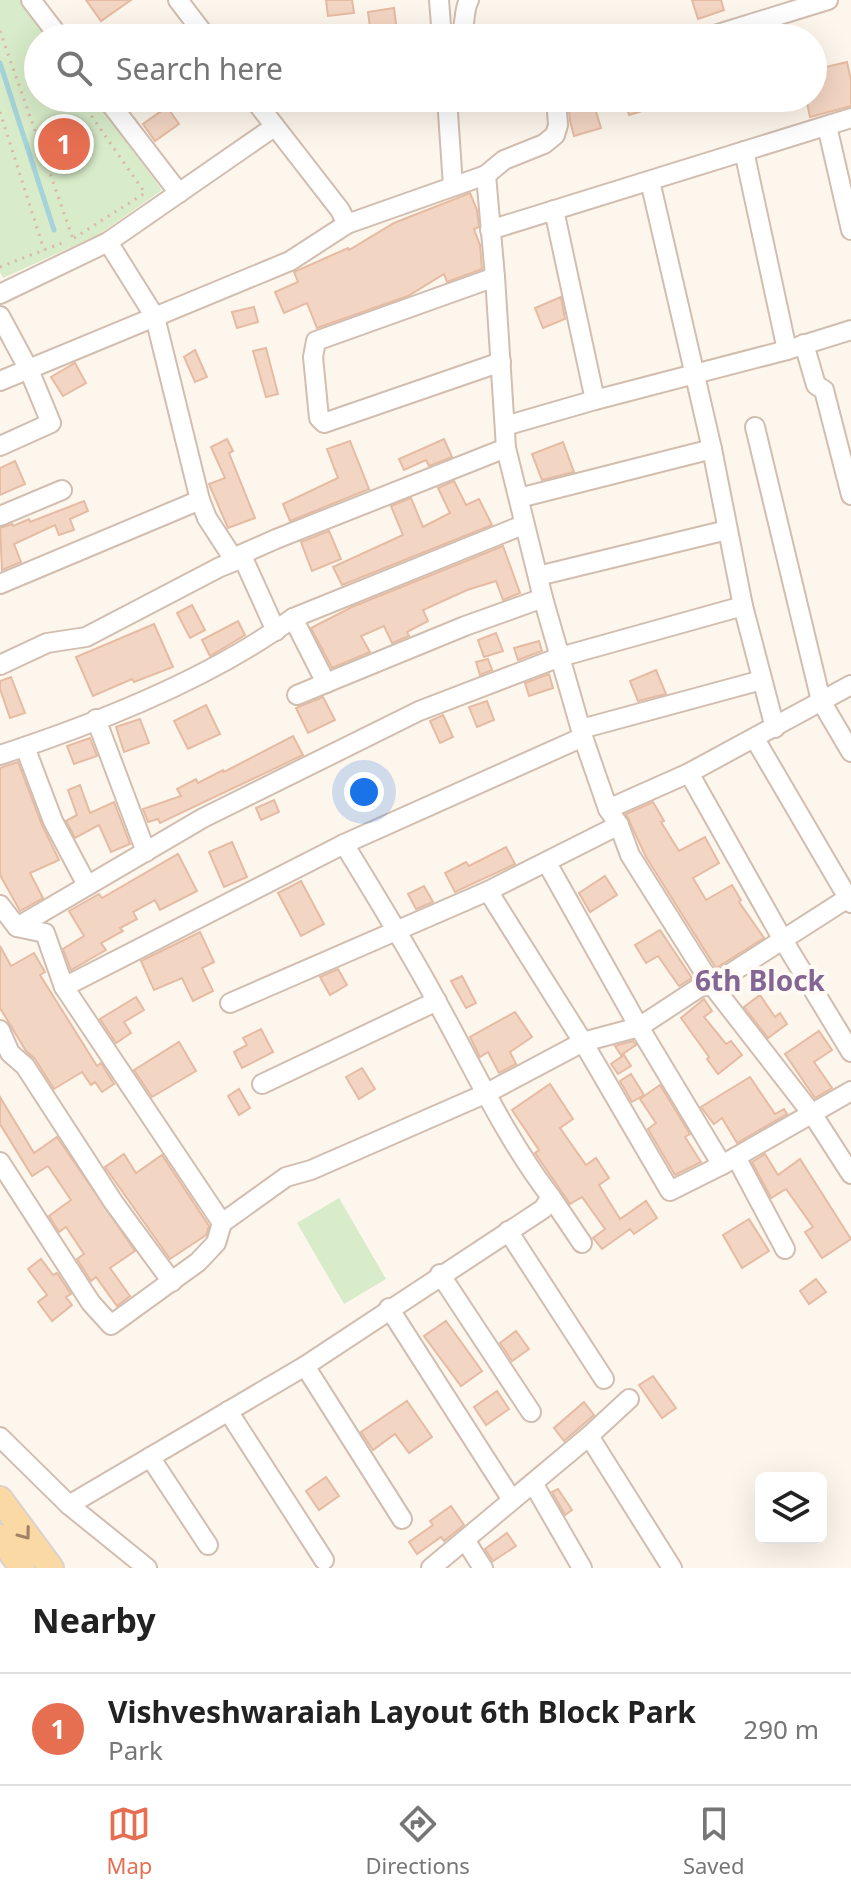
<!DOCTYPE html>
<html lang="en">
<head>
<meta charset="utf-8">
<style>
  :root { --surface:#fff; --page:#f6f6f6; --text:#222; --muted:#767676; --line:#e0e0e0; --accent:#e76f51 }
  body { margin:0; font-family:"Noto Sans",sans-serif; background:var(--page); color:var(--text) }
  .controls { position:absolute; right:24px; bottom:24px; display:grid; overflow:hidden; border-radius:12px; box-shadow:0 8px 32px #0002 }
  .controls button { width:72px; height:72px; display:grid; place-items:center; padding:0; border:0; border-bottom:2px solid var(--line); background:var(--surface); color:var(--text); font:40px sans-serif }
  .you { position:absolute; left:364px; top:792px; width:28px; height:28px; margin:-20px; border:6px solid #fff; border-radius:50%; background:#1a73e8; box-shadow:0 0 0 12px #1a73e833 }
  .badge { display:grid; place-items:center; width:52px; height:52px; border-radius:50%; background:var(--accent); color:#fff; font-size:26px; font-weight:700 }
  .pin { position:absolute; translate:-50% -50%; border:4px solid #fff; box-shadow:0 2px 8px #0006 }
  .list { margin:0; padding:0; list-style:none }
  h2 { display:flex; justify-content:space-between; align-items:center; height:104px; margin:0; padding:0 32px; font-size:34px }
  h2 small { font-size:26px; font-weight:400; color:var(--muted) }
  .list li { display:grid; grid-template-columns:52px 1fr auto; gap:24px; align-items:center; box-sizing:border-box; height:112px; padding:0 32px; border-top:2px solid var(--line) }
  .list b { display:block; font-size:30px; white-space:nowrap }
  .list p { margin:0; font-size:26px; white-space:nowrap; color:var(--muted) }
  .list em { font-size:26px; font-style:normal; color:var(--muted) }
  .icon { flex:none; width:44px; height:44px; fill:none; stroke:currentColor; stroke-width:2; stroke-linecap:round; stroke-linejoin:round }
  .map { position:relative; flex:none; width:851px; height:1568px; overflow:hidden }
  .search { position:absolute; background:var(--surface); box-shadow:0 8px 32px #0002; left:24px; right:24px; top:24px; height:88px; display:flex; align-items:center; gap:20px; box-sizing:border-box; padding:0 28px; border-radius:44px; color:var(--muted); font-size:30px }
  .sheet { height:216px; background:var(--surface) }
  nav { display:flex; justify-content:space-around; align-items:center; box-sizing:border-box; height:112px; border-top:2px solid var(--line); background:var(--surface); font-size:22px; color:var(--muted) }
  nav a { display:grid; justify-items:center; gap:4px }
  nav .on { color:var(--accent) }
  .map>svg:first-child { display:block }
</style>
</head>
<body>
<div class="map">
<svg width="851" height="1568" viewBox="0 0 851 1568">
  <rect width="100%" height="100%" fill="#fdf6ec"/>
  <!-- green -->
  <g fill="#d8ecc9">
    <polygon points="0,0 22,0 50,38 38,38 38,98 94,98 162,190 98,235 3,278 0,272"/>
    <polygon points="339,1198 386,1279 344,1304 297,1223"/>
  </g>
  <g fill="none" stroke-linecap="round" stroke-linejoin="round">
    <!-- stream -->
    <polyline stroke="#a5d3da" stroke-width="5" points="0,63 54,230"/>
  </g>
  <!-- building -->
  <g fill="#f3d5c3" stroke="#e6bba3" stroke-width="2">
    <polygon points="86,0 131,0 101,21"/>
    <polygon points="326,0 352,0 354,13 328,16"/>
    <polygon points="692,0 721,0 724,10 698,19"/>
    <polygon points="394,8 397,31 371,35 368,12"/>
    <polygon points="847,62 851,80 851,106 810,117 806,98 813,98 813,70"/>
    <polygon points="568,98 592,98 601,128 574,136 570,121"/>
    <polygon points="624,98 675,98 675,101 629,115"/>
    <polygon points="167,107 179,124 155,141 143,124"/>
    <polygon points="470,193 477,210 479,227 474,229 480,245 482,269 447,282 444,274 408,296 317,328 307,303 284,313 275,292 298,282 294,272 348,248 349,250 394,223"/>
    <polygon points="561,297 565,319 543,328 535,308"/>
    <polygon points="254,307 258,322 237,328 232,312"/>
    <polygon points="266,348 278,394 266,397 253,351"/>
    <polygon points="195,350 207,377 195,382 184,357"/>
    <polygon points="75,363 86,383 63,396 51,377"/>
    <polygon points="227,439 233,451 229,453 255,518 228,528 209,484 225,478 211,447"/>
    <polygon points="444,439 452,457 429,466 426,460 404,470 399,459"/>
    <polygon points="350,441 369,489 290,521 283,504 338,478 327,449"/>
    <polygon points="563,442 574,472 542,480 532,454"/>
    <polygon points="15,461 25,484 0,495 0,468"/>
    <polygon points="454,481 466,505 479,499 492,525 342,585 333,567 403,535 391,506 411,498 423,527 450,513 438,488"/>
    <polygon points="84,501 88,511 70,519 74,530 59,535 55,525 14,544 21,562 2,570 0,528 12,524 13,526 29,519 30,522"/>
    <polygon points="329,531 341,559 312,571 301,542"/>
    <polygon points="503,546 520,593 503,600 496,581 467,590 423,610 428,621 407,632 409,636 392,643 384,626 361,636 370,652 332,668 311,628 352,607"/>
    <polygon points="192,605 205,630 190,638 177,613"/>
    <polygon points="238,621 245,635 210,656 202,640"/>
    <polygon points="154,624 173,667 134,682 132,679 93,696 76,657"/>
    <polygon points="496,633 503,651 484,657 478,640"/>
    <polygon points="539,641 542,651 518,660 514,648"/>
    <polygon points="488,659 492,670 480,675 476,662"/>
    <polygon points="656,670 666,694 638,701 630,681"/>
    <polygon points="549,674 553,688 529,696 525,683"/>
    <polygon points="11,677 25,713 10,718 0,689 0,681"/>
    <polygon points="323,697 335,720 308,733 296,708"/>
    <polygon points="487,701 494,720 477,727 469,707"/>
    <polygon points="206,705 220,734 188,749 174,721"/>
    <polygon points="443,715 453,737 440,743 430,721"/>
    <polygon points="140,719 149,743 124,752 116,727"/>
    <polygon points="293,736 303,755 160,823 158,819 148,822 143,809 181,796 177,789 196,779 198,783 223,770 224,772"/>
    <polygon points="90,738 97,756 74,764 67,746"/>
    <polygon points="18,762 42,825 59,860 30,873 43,898 20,911 0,875 0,768"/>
    <polygon points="80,785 90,813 114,802 130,844 111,852 99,825 75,838 66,821 77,815 68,790"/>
    <polygon points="274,800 279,812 261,820 256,808"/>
    <polygon points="653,802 664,821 661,822 679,851 705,837 719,863 693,878 706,900 732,885 741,900 739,902 764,938 716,968 646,857 626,814"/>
    <polygon points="232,842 247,877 224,887 209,852"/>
    <polygon points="506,847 515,864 455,892 445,873 466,862 469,866"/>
    <polygon points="178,854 197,891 160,910 155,900 133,912 137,919 120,928 123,931 101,943 106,950 71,970 63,949 84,936 69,911 99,894 102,898"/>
    <polygon points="605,876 617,895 590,912 579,893"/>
    <polygon points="301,881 324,924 301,936 278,893"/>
    <polygon points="424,886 433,902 416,909 408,894"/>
    <polygon points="660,930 692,978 679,986 658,956 646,963 635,945"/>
    <polygon points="200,932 214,962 202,968 213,991 193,1001 182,978 154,990 141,961"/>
    <polygon points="0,946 11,966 34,953 45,972 40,975 97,1066 101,1063 114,1084 102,1092 95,1082 91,1085 82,1072 54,1089 35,1059 26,1051 0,1008"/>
    <polygon points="338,969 347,985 330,995 320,977"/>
    <polygon points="462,976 476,1003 466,1008 451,981"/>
    <polygon points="760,995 775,1017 780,1013 787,1024 768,1038 744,1007"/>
    <polygon points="136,997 144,1010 124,1022 131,1033 116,1043 100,1019"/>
    <polygon points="704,999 712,1011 704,1017 726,1044 731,1041 742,1055 718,1074 707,1059 709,1057 681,1018"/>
    <polygon points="515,1012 532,1037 510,1052 516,1064 499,1073 488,1052 480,1057 470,1037"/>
    <polygon points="261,1029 273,1052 242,1068 234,1052 247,1045 243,1038"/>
    <polygon points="819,1031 832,1050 814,1062 832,1088 815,1098 785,1054"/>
    <polygon points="633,1041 636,1045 621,1055 615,1046"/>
    <polygon points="179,1042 196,1071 152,1097 134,1070"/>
    <polygon points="624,1055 631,1066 618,1074 611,1064"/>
    <polygon points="362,1068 375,1089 359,1099 346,1077"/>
    <polygon points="631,1074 644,1095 632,1102 620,1081"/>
    <polygon points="750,1077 775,1114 784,1109 787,1114 737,1143 722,1118 714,1124 701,1107"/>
    <polygon points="550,1084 573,1119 560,1128 586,1165 596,1158 609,1178 599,1185 620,1219 646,1201 657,1218 634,1234 630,1229 602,1249 593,1238 605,1229 582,1197 570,1204 535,1153 539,1150 512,1110"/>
    <polygon points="660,1085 690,1134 685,1137 701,1162 675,1175 648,1129 656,1123 640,1099"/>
    <polygon points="239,1089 250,1108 239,1115 228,1096"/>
    <polygon points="0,1097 34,1153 57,1137 135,1251 110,1268 130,1296 117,1306 96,1277 91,1281 77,1259 84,1254 66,1227 59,1232 49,1216 71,1200 48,1166 32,1176 0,1124"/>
    <polygon points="124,1154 136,1173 162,1155 209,1226 206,1235 170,1259 105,1167"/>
    <polygon points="765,1154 778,1175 800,1159 851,1239 822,1258 805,1232 813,1227 786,1189 771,1198 752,1162"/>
    <polygon points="749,1219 769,1251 742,1268 723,1235"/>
    <polygon points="41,1259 53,1275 57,1273 71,1294 66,1297 72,1305 52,1321 38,1302 47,1295 28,1269"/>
    <polygon points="816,1279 826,1292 809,1304 800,1291"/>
    <polygon points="446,1321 482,1371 461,1386 424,1336"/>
    <polygon points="516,1331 529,1349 512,1361 500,1343"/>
    <polygon points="653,1376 676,1408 662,1418 639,1385"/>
    <polygon points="497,1391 509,1409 486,1425 474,1407"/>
    <polygon points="407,1401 432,1437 409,1453 395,1434 373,1450 361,1432"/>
    <polygon points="584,1402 594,1415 564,1441 554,1428"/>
    <polygon points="326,1477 339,1496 319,1510 306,1491"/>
    <polygon points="558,1489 572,1510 565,1515 552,1492"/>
    <polygon points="451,1506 464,1525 444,1541 441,1537 417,1554 409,1542 433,1525 430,1521"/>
    <polygon points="507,1533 516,1546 493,1561 485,1549"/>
  </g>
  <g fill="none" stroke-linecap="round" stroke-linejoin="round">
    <!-- minor casing -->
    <g stroke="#d1beb0" stroke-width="22">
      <g id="minor">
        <polyline points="31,0 60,38"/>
        <polyline points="178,0 207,38"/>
        <polyline points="439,0 442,38"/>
        <path d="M460,38C466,26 463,11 469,0"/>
        <polyline points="705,38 828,0"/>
        <polyline points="106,98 179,193"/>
        <polyline points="253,98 340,210 347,224 486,175 495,277 506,448 543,598 583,737 608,809 619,825 630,855 712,985 813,1115 851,1174"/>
        <polyline points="447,98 453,186"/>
        <polyline points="827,126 851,230"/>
        <polyline points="744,151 787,350"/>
        <polyline points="486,175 504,160 544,144 555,135 558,125 556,98"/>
        <polyline points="650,181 712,449 743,606 775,728"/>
        <polyline points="554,210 595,400 787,350 851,330"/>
        <polyline points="490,230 851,118"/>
        <polyline points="108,242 155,317 200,500 207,518 233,558 276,539 506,448"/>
        <polyline points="495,277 316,341 313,357 319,418 324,423 501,362"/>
        <polyline points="0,294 108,242 274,127"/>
        <polyline points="0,316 29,370 51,423 0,446"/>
        <polyline points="804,344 816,385 824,390 851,495"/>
        <polyline points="0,381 290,261 347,224"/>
        <polyline points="505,426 595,400"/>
        <polyline points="755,427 821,701 851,752"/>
        <polyline points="519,498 712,449"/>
        <polyline points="0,516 62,490"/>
        <polyline points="538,576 727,530"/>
        <polyline points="0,584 200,500"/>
        <polyline points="293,618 326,683 297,695"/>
        <polyline points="0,665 47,643 86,637 220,567 243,558 276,631"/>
        <polyline points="326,683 465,626 543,598"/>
        <polyline points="96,719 146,852"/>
        <polyline points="581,729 762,680"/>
        <polyline points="755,739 851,903"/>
        <polyline points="25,747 53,821 87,885"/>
        <path d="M0,755C98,723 210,679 293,618L523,525"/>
        <polyline points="689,773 783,940 851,1052"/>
        <polyline points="608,809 689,773 851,685"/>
        <polyline points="547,863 639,1027 722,1165"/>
        <polyline points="488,891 583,1042 670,1191 722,1165 851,1091"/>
        <polyline points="0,905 17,927 45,933 64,987 222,1223"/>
        <polyline points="17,927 203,818 419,711 560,657 743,606"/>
        <polyline points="64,987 344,844 583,737"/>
        <polyline points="230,1003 488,891 619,825"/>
        <polyline points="0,1030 10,1053 25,1066 114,1203 172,1282"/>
        <polyline points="262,1084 437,1001"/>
        <polyline points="736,1157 785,1249"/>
        <polyline points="0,1162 91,1303 111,1325 198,1262 216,1243 222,1223 286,1177 311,1170 487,1093 583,1042 639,1027 700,987 712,985 851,896"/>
        <polyline points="551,1197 582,1243"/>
        <polyline points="508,1231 604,1379"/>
        <polyline points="440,1274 531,1412"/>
        <polyline points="389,1308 512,1500"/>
        <polyline points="305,1366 402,1519"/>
        <polyline points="228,1411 324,1560"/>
        <polyline points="589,1436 672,1568"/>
        <polyline points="0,1437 69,1505 147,1568"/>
        <polyline points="150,1457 208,1545"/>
        <polyline points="533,1483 582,1568"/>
        <path d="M69,1505L305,1366L543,1209L551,1197C505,1137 473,1067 437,1002C408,948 376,896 344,844"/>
        <polyline points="465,1540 483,1568"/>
        <polyline points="431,1568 589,1436 629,1399"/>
      </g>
    </g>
    <!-- major casing -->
    <g stroke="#dad1cd" stroke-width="28">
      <g id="major">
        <polyline points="0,1499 51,1568"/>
        <polyline points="0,1537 22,1568"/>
      </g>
    </g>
    <!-- path -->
    <g stroke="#d9b8a5" stroke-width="3" stroke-dasharray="2 6" stroke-linecap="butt">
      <polyline points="0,31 73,239"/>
      <polyline points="0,112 44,250"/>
      <polyline points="74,238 145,193 79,98"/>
      <polyline points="0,267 67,241"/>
    </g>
    <!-- minor -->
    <use href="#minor" stroke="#fff" stroke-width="18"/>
    <!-- major -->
    <use href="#major" stroke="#fbd9a5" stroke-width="24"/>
  </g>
  <!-- one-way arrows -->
  <defs><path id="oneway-chevron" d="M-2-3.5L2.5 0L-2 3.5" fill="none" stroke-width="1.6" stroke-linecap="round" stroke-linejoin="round" transform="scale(2)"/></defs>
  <use stroke="#a18267" href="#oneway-chevron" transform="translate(25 1534) rotate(53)"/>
  <g text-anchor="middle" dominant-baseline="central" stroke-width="8" stroke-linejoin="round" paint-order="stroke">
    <!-- neighbourhood labels -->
    <g font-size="28" font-weight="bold" fill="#846695" stroke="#fffaf3">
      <text x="760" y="980">6th Block</text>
    </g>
  </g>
</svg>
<div class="controls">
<button><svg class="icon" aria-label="layers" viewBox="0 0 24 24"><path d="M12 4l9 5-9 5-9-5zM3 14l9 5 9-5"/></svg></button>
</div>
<div class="you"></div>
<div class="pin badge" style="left:64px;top:144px">1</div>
<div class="search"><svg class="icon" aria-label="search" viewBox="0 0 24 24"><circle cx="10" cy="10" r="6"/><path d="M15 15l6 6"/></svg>Search here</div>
</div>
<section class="sheet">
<h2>Nearby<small></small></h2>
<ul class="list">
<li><span class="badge">1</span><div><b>Vishveshwaraiah Layout 6th Block Park</b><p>Park</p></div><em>290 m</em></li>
</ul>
</section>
<nav>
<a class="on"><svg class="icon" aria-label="map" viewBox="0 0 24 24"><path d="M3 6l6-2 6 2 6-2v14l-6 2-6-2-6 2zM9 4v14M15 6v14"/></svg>Map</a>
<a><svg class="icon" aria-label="directions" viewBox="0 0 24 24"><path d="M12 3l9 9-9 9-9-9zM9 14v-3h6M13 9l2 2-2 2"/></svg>Directions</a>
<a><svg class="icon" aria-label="saved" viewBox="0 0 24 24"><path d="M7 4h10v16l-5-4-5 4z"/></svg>Saved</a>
</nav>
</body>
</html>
